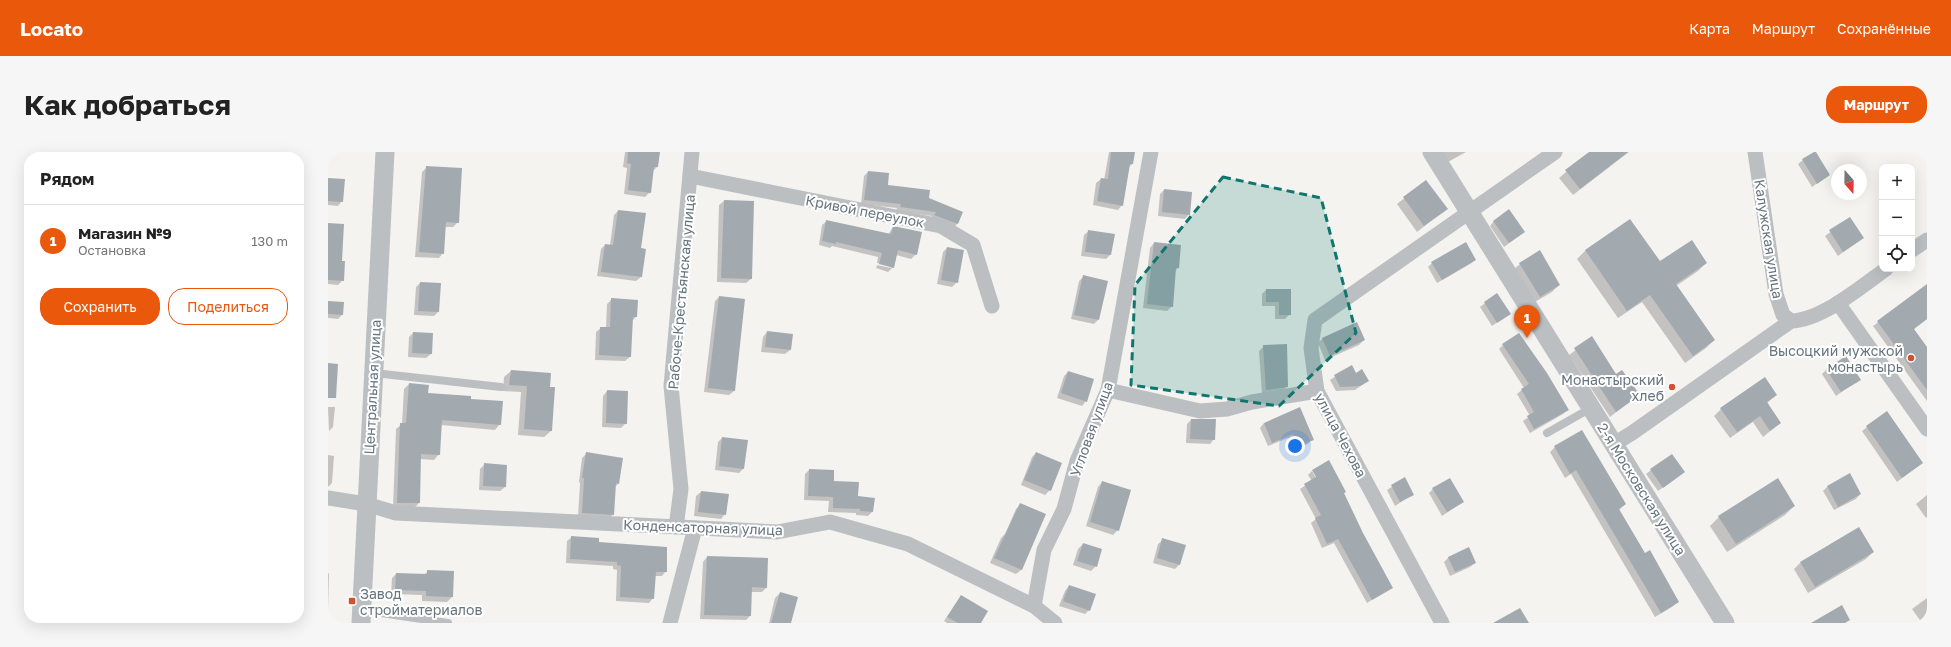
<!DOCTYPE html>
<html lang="ru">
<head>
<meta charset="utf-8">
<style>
  :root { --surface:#fff; --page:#f6f6f6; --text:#222; --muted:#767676; --line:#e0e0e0; --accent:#ea580c }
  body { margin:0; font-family:"Golos Text",sans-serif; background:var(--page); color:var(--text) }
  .controls { position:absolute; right:12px; top:12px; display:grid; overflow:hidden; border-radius:8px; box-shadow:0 4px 16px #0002 }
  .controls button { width:36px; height:36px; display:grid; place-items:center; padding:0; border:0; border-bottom:1px solid var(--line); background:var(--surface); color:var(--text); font:20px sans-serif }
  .compass { position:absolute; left:1503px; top:12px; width:36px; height:36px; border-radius:50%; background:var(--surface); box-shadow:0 4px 16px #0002; rotate:160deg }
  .you { position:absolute; left:967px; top:294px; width:14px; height:14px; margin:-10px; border:3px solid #fff; border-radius:50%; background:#1a73e8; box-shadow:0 0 0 6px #1a73e833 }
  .badge { display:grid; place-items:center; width:26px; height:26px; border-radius:50%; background:var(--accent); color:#fff; font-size:13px; font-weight:700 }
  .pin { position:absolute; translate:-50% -33px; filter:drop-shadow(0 1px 2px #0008) }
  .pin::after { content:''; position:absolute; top:21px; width:14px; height:12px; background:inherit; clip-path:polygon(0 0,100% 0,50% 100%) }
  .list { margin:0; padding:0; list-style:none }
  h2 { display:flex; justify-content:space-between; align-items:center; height:52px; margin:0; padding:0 16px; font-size:17px }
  h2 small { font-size:13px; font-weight:400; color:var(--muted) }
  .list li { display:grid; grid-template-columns:26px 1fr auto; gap:12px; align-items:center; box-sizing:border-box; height:72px; padding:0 16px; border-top:1px solid var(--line) }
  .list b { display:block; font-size:15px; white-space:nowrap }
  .list p { margin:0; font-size:13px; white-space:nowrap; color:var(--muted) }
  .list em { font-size:13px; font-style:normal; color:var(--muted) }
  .actions { display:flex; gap:8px; padding:12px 16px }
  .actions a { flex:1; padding:9px 0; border:1px solid var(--accent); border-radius:16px; text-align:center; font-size:14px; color:var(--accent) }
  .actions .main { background:var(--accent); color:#fff }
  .icon { flex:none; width:22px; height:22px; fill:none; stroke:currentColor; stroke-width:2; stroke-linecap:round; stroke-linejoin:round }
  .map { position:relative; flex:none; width:1599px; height:471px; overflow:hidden; border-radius:16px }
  header { display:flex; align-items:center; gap:24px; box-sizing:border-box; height:56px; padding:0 20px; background:var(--accent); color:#fff }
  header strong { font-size:19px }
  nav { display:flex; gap:22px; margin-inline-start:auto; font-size:14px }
  .intro { display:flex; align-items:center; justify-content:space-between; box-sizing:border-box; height:96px; padding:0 24px }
  h1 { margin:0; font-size:28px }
  .button { padding:10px 18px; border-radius:16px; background:var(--accent); color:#fff; font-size:14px; font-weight:700 }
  main { display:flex; gap:24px; padding:0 24px }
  aside { flex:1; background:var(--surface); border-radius:16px; box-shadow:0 4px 16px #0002 }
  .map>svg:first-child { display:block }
</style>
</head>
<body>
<header>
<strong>Locato</strong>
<nav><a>Карта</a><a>Маршрут</a><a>Сохранённые</a></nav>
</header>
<div class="intro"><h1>Как добраться</h1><a class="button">Маршрут</a></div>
<main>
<aside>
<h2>Рядом<small></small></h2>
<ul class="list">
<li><span class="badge">1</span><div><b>Магазин №9</b><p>Остановка</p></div><em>130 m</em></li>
</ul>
<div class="actions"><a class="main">Сохранить</a><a>Поделиться</a></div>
</aside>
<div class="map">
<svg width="1599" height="471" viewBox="0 0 1599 471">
  <rect width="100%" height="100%" fill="#f4f3f0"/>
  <!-- shadow -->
  <g fill="#0003">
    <polygon points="297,0 331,0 329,15 325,19 322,40 317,45 296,42 299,16 295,15"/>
    <polygon points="781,0 806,0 804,12 801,15 794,53 790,58 765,53 768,31 773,27 776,28"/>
    <polygon points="1114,0 1138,0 1120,10"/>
    <polygon points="1262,0 1301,0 1245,43 1231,26"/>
    <polygon points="1475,8 1501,23 1484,35 1470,12"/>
    <polygon points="99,15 130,70 125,75 117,75 115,101 111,106 87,105 94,20"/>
    <polygon points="540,20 559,34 634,61 629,72 625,76 603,68 604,64 568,59 569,56 533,52 536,24"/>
    <polygon points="0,27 14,49 10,54 0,53"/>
    <polygon points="1098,29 1118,57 1089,80 1069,52"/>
    <polygon points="836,38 861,62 857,67 830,64 832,42"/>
    <polygon points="396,49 425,50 423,127 418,131 389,130 391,53"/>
    <polygon points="290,59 312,97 313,125 308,129 269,124 273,97 277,93 282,93 286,63"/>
    <polygon points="1522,66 1535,86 1510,104 1497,84"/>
    <polygon points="1302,68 1331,111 1378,111 1370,119 1348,134 1386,188 1378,196 1357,211 1314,150 1290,166 1249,107 1257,99"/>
    <polygon points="499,69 560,83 565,75 588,102 583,107 568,103 565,115 560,120 548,116 549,113 563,116 563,114 549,111 550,105 504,94 502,96 491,93 494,73"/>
    <polygon points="1166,69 1196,80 1176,95 1162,74"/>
    <polygon points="0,72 12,110 15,128 10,133 0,132"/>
    <polygon points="761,79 786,83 782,103 778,107 753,104 756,83"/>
    <polygon points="826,91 850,116 847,119 844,154 839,159 815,156 822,96"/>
    <polygon points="619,96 629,130 624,135 609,132 615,100"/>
    <polygon points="1147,108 1142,112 1109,131 1100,115 1104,111"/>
    <polygon points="1192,112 1231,133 1224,140 1205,151 1185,118"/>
    <polygon points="756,124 770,168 766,172 743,167 751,129"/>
    <polygon points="92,131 110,160 106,164 86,163 88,135"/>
    <polygon points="1599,134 1599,167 1585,177 1599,197 1599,249 1545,174"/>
    <polygon points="938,138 962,138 962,162 957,167 947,167 947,154 934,154 934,142"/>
    <polygon points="1169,142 1181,162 1164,174 1152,155"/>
    <polygon points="391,145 415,148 406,239 401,243 376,240 387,149"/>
    <polygon points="284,147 308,165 304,169 302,205 297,209 267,208 268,180 273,176 278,176 279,152"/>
    <polygon points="0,150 14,163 10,167 0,166"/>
    <polygon points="1028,172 1036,188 1031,193 997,208 990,191 994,187"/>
    <polygon points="439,180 462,198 457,202 433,200 435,185"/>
    <polygon points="85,181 103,202 98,206 80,205 81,185"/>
    <polygon points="1264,186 1288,223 1310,243 1282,265 1241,203"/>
    <polygon points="1175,193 1239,258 1235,262 1202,281 1195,269 1202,264 1189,242 1196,236 1171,197"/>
    <polygon points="936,194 959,234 955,239 934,242 931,199"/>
    <polygon points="1023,214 1028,222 1040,229 1027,238 1008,239 1002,228"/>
    <polygon points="1498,218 1531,227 1508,244 1494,222"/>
    <polygon points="183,219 222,222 221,236 223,279 216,285 190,283 193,240 175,239 176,225"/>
    <polygon points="740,220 758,249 754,254 729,246 736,224"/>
    <polygon points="81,232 99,242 141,248 172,272 167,278 113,273 111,302 106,308 92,307 91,351 86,356 65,356 68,277 74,272 76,237"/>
    <polygon points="279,239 298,271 293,276 274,275 275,244"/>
    <polygon points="1448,243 1439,251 1452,271 1435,285 1425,270 1402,286 1386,264 1393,257"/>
    <polygon points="0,255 7,255 5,275 1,279"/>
    <polygon points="1559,260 1594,311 1569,330 1534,279"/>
    <polygon points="863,268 886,287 882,292 858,291 859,272"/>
    <polygon points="936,271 984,287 980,292 965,298 960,286 940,294 932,276"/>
    <polygon points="394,286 415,317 411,321 387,318 390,290"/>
    <polygon points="1227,295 1297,352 1291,358 1316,402 1350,450 1344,455 1327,465 1243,322 1237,326 1222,300"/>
    <polygon points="259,301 291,331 287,335 285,362 281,367 250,365 252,331 251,330 254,306"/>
    <polygon points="708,301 722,338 717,343 693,333 704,305"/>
    <polygon points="0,303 6,304 4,331 0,335"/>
    <polygon points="157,312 177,335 172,339 151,338 152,317"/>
    <polygon points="481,318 529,345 544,360 540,364 528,363 528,361 500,360 501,349 476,348 477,322"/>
    <polygon points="1323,318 1356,320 1330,339 1318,322"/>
    <polygon points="984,319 990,330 992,329 1015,341 1034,381 1063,436 1039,451 1006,391 994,396 983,371 988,367 972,337 984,329 980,323"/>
    <polygon points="1521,323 1532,342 1528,347 1506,358 1495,339 1499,335"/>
    <polygon points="1076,327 1085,342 1067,354 1059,338"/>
    <polygon points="774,330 790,378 785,383 758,374 770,335"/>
    <polygon points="1105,337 1135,350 1114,364 1101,341"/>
    <polygon points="373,340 397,362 393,367 366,364 368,344"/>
    <polygon points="1599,343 1599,365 1598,366 1588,352"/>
    <polygon points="693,352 717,363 693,418 688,422 662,411 673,386 677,382 688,357"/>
    <polygon points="1466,354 1457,363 1399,400 1382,374 1391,365"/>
    <polygon points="244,385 270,391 338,419 334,424 326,424 325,446 321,451 288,449 289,418 285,417 285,414 238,411 239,389"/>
    <polygon points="835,388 852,412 847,417 825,411 830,392"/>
    <polygon points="755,392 768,414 763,419 745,413 750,397"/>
    <polygon points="1141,397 1147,411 1142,415 1122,424 1116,410 1120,406"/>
    <polygon points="1545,400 1538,407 1480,441 1466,417 1472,411"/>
    <polygon points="379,405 438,436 434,440 423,440 422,464 418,468 372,467 375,410"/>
    <polygon points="100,419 125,420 124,445 119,450 94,449 94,443 63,442 64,426 68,422 96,423"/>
    <polygon points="0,421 1,422 0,458"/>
    <polygon points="741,434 761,458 757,462 731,454 737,439"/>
    <polygon points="452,441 462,471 441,471 447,446"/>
    <polygon points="633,444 652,471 619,471 616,469"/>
    <polygon points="1599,446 1599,471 1594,471 1584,457"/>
  </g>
  <!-- building -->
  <g fill="#a3aaaf">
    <polygon points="300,0 332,0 330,15 326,15 323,41 300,38 303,12 299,11"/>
    <polygon points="783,0 807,0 805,12 802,12 795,54 769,49 773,26 780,27"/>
    <polygon points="1261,0 1300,0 1252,37 1237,18"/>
    <polygon points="1486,0 1488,0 1502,23 1489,32 1474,7"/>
    <polygon points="98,14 134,16 131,71 118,70 116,102 91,100"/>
    <polygon points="540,19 561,21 560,33 602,38 601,46 635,60 630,72 606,63 608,60 572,55 573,52 536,48"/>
    <polygon points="0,26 17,27 15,50 0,49"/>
    <polygon points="1098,28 1120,57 1096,74 1075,45"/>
    <polygon points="836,37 864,40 862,63 834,60"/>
    <polygon points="396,48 426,49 424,127 393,126"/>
    <polygon points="1181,57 1197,80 1181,91 1165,69"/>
    <polygon points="290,58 318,61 313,96 318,97 314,125 273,120 277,92 285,93"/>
    <polygon points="1522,65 1536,86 1515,100 1501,78"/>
    <polygon points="1302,67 1332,109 1364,88 1379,111 1348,132 1387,188 1365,204 1322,143 1299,159 1257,98"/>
    <polygon points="498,68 563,82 565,74 594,80 589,103 570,98 566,116 551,112 554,101 508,90 508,92 494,89"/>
    <polygon points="0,71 16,72 14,109 17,109 16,129 0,128"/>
    <polygon points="760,78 787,82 783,103 757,100"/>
    <polygon points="826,90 853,93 851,116 848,116 845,155 819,152"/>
    <polygon points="1138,90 1148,108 1114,128 1103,110"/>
    <polygon points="619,95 636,98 630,131 613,128"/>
    <polygon points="1212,98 1232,133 1212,145 1191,111"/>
    <polygon points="755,123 780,129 771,168 746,163"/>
    <polygon points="92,130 113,131 111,160 90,159"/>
    <polygon points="1599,132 1599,167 1586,177 1599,195 1599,238 1549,169"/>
    <polygon points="938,137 963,137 963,163 951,163 951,150 938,150"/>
    <polygon points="1169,141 1183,162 1169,171 1156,150"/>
    <polygon points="391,144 417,147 407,239 380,236"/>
    <polygon points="283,146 310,148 309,165 305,165 303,205 271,203 272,175 282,175"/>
    <polygon points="0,149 16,150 15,163 0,162"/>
    <polygon points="1029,170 1037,188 1002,204 994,186"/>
    <polygon points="439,179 465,182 463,198 437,195"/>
    <polygon points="85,180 105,181 104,202 84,201"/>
    <polygon points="1191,181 1219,221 1241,258 1206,277 1199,264 1206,260 1193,237 1201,232 1174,192"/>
    <polygon points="1264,184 1288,222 1294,218 1312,243 1288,260 1246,196"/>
    <polygon points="959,192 960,235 938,238 935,193"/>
    <polygon points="1518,204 1533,228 1513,240 1498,217"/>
    <polygon points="0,211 10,212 8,246 0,246"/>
    <polygon points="1024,213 1028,221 1034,217 1041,229 1032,234 1012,235 1006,223"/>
    <polygon points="183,218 223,221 222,235 227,235 224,279 196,277 199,234 181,233"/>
    <polygon points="740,219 766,227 759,250 733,241"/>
    <polygon points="1437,225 1449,243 1439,250 1453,271 1442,279 1432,264 1409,280 1392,256"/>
    <polygon points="81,231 101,233 100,241 143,244 143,247 175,249 173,273 114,268 112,303 93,302 92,351 69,351 72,271 78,271"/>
    <polygon points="279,238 300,239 299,272 278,271"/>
    <polygon points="972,255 986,288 970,294 965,282 944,291 936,271"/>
    <polygon points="1559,259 1595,311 1574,326 1538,274"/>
    <polygon points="863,267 888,267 887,288 862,287"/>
    <polygon points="1254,278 1298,352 1291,357 1317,401 1322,398 1351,450 1333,461 1248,318 1242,322 1226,294"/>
    <polygon points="394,285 420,288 416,317 391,314"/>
    <polygon points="258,300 295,306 291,332 288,331 286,363 254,361 256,326 254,326"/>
    <polygon points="708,300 734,311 723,339 696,328"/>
    <polygon points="1344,302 1357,320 1335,336 1322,317"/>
    <polygon points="1001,308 1018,340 1016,341 1035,381 1065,436 1044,448 1010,387 999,392 987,366 993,363 976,332 988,325 984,318"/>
    <polygon points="156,311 179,313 178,335 155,334"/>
    <polygon points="481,317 506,318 506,329 531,330 530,344 547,346 545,360 532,359 532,357 505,356 505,345 480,344"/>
    <polygon points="1522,321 1533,342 1510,355 1499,334"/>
    <polygon points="1077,325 1086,343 1072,350 1063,333"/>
    <polygon points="1122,326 1136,350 1119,360 1104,336"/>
    <polygon points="1450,326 1467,354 1408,392 1390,364"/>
    <polygon points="774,329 803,338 791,379 762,370"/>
    <polygon points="373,339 401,342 398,363 370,360"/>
    <polygon points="692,351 718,362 694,418 666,406"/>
    <polygon points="1531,375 1546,400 1487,435 1472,410"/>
    <polygon points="243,384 271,386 271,390 339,395 339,420 328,420 326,447 292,445 293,414 289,413 289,410 242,407"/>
    <polygon points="834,386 858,393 852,413 829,406"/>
    <polygon points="755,391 774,397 769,415 749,409"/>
    <polygon points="1141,395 1148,411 1127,420 1120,405"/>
    <polygon points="379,404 440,406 439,436 424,435 423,464 376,463"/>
    <polygon points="99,418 126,419 125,445 98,444 98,439 67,438 68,421 99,422"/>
    <polygon points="741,433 768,442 762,459 735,449"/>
    <polygon points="452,440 470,445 463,471 443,471"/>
    <polygon points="633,443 660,459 653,471 630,471 619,465"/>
    <polygon points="1514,453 1522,468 1517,471 1483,471"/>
    <polygon points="1192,456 1201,471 1165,471"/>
  </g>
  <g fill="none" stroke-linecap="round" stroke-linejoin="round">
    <!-- service -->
    <g stroke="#bbbfc2" stroke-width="8">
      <polyline points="46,221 173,235"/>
      <polyline points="1219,281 1263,256"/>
      <polyline points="33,458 120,471"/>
    </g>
    <!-- minor -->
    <g stroke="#bbbfc2" stroke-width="15">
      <polyline points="1427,0 1448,142 1455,163 1463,169"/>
      <polyline points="362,24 613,74 645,93 664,154"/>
      <polyline points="1584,98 1599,88"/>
      <polyline points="1510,151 1599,277"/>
      <polyline points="780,238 872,259 899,257 924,250 989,239"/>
      <path d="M1286,292L1304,281L1463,169C1494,168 1533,135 1558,117"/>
      <polyline points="0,346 38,352 68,361 449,380 502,370 580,392 706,454 727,471"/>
      <polyline points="348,375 353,337 343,234 364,0"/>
      <polyline points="706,454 716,398 736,357 749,309 780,238 823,0"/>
      <polyline points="342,471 367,376"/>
      <polyline points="1114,471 989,239 983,196 987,168 1227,0"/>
    </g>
    <!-- tertiary -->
    <g stroke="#bbbfc2" stroke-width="19">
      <polyline points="1104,0 1397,471"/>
      <polyline points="33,471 57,0"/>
    </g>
  </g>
  <!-- marked area -->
  <path fill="#0f766e" fill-opacity="0.2" stroke="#0f766e" stroke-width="3" stroke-dasharray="8 5" stroke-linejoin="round" d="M895,25L993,46L1028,181L951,254L803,233L807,133Z"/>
  <!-- markers -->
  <g fill="#d05234" stroke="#fff" stroke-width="1.5">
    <circle cx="1583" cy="206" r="4"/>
    <circle cx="1344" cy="235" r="4"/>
    <rect x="20" y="445" width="8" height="8" rx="2"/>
  </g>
  <g text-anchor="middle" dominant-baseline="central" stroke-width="4" stroke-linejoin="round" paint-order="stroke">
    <!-- street labels -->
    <g font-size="14" fill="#66747e" stroke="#fff">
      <text transform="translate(537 59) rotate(11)">Кривой переулок</text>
      <text transform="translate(1441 87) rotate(81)">Калужская улица</text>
      <text transform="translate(353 140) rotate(-85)">Рабоче-Крестьянская улица</text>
      <text transform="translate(44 235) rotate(-87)">Центральная улица</text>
      <text transform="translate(763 277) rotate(-70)">Угловая улица</text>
      <text transform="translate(1013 283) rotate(62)">улица Чехова</text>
      <text transform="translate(1314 337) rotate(58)">2-я Московская улица</text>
      <text transform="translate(375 375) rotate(2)">Конденсаторная улица</text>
    </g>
    <!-- poi labels -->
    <g font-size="14" fill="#66747e" stroke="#fff" text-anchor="end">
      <text x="1575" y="198">Высоцкий мужской<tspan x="1575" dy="16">монастырь</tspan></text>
      <text x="1336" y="227">Монастырский<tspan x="1336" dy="16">хлеб</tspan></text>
      <text x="32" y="441" text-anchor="start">Завод<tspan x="32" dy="16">стройматериалов</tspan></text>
    </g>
  </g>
</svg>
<div class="controls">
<button>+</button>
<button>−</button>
<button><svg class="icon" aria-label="locate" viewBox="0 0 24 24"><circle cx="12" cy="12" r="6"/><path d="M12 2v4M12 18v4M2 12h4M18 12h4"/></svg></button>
</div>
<svg class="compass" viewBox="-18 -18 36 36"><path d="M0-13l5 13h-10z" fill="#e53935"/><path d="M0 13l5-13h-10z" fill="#767676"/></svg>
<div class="you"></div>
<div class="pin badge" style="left:1199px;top:186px">1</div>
</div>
</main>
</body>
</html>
